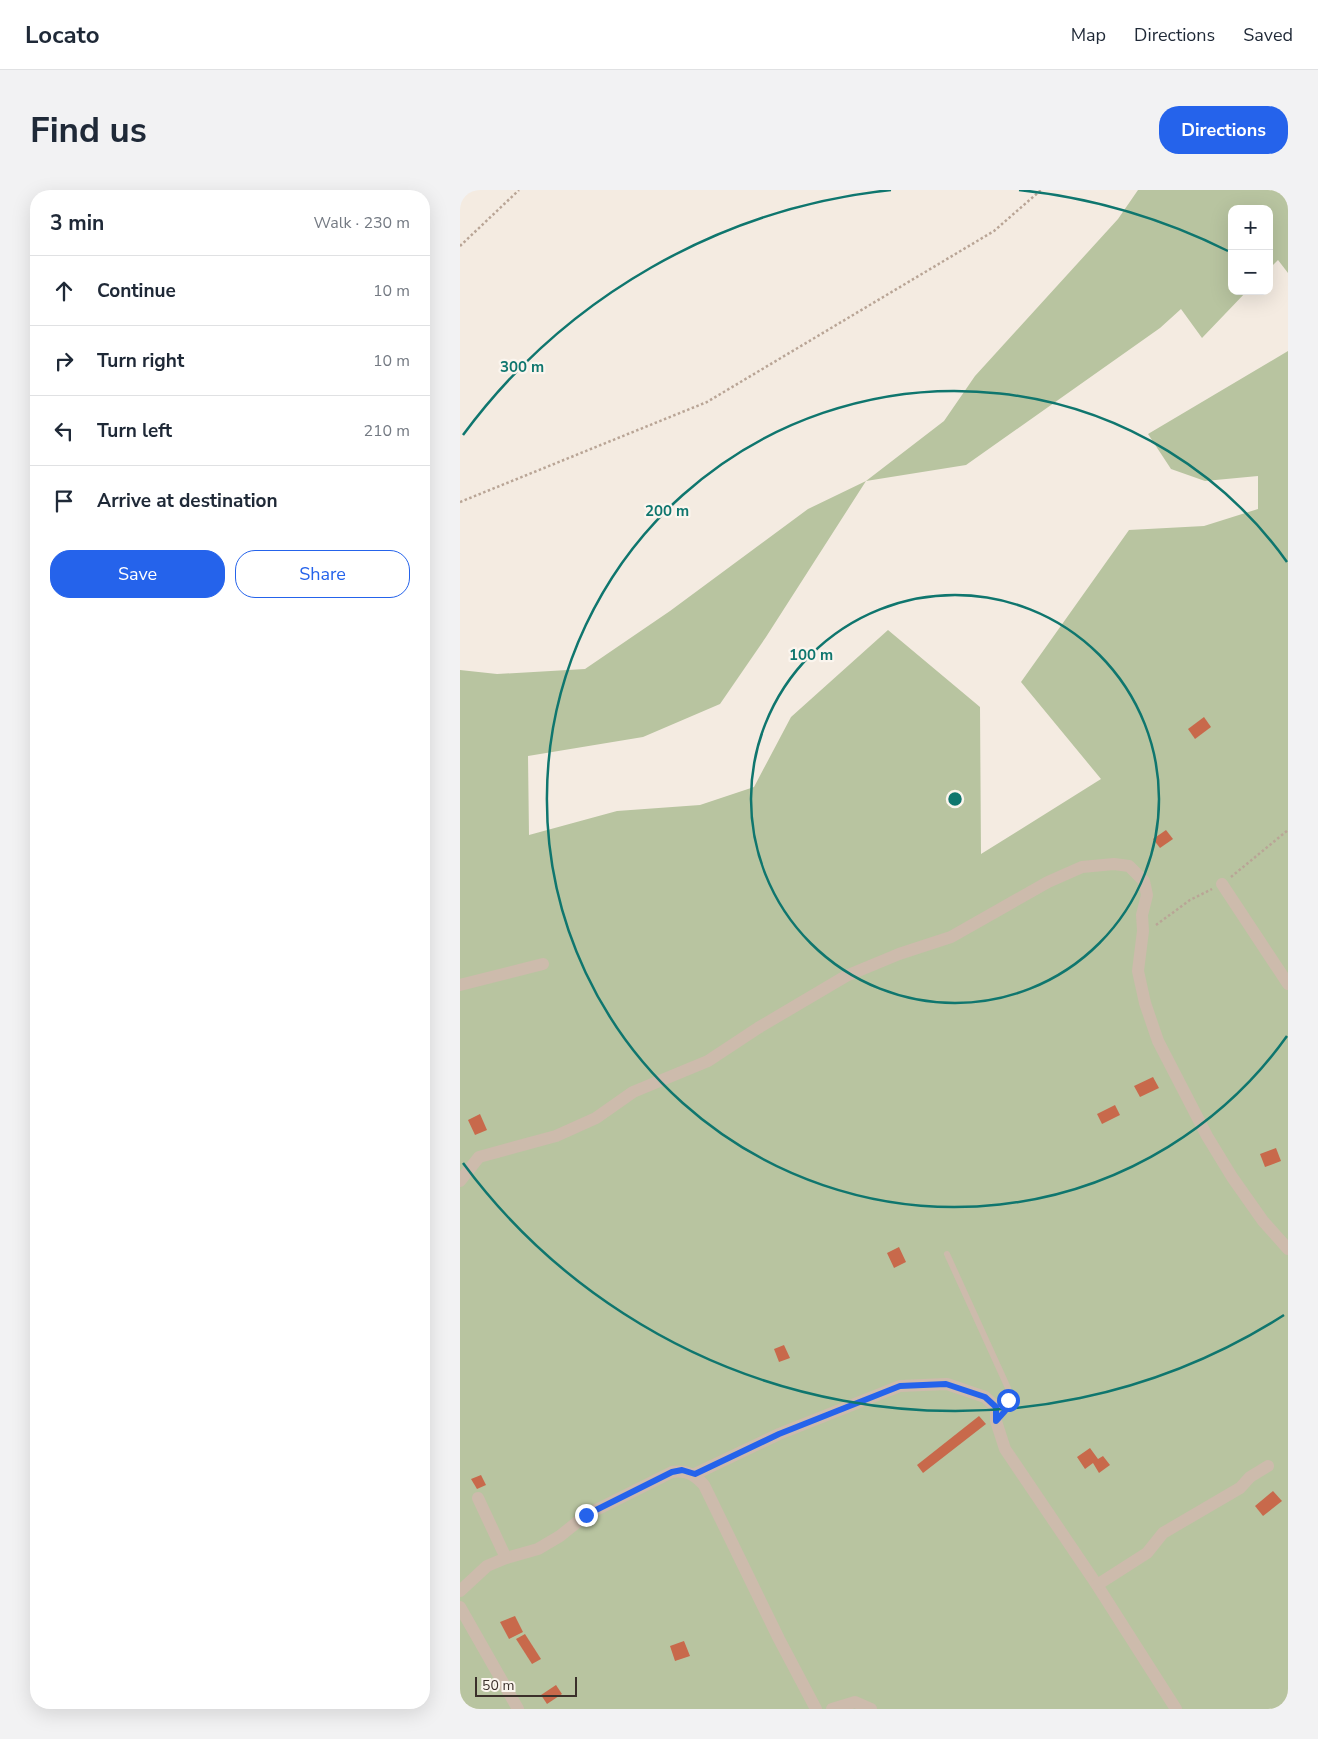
<!DOCTYPE html>
<html lang="en">
<head>
<meta charset="utf-8">
<style>
  :root { --surface:#fff; --page:#f2f2f3; --text:#1f2937; --muted:#747a83; --line:#e0e1e3; --accent:#2563eb }
  body { margin:0; font-family:"Nunito Sans",sans-serif; background:var(--page); color:var(--text) }
  .controls { position:absolute; right:15px; top:15px; display:grid; overflow:hidden; border-radius:10px; box-shadow:0 5px 20px #0002 }
  .controls button { width:45px; height:45px; display:grid; place-items:center; padding:0; border:0; border-bottom:1px solid var(--line); background:var(--surface); color:var(--text); font:25px sans-serif }
  .scale { position:absolute; left:15px; bottom:12px; width:102px; box-sizing:border-box; padding-left:5px; border:2px solid #3b302b; border-top:0; font-size:14px; line-height:18px; white-space:nowrap; color:#3b302b; -webkit-text-stroke:4px #fbf5ee; paint-order:stroke }
  .stop { position:absolute; width:15px; height:15px; margin:-11px; border:4px solid #2563eb; border-radius:50%; background:#fff }
  .stop.end { background:#2563eb; border-color:#fff; box-shadow:0 1px 5px #0008 }
  .list { margin:0; padding:0; list-style:none }
  h2 { display:flex; justify-content:space-between; align-items:center; height:65px; margin:0; padding:0 20px; font-size:21px }
  h2 small { font-size:16px; font-weight:400; color:var(--muted) }
  .list li { display:grid; grid-template-columns:32px 1fr auto; gap:15px; align-items:center; box-sizing:border-box; height:70px; padding:0 20px; border-top:1px solid var(--line) }
  .list b { display:block; font-size:19px; white-space:nowrap }
  .list em { font-size:16px; font-style:normal; color:var(--muted) }
  .actions { display:flex; gap:10px; padding:15px 20px }
  .actions a { flex:1; padding:11px 0; border:1px solid var(--accent); border-radius:20px; text-align:center; font-size:18px; color:var(--accent) }
  .actions .main { background:var(--accent); color:#fff }
  .icon { flex:none; width:28px; height:28px; fill:none; stroke:currentColor; stroke-width:2; stroke-linecap:round; stroke-linejoin:round }
  .map { position:relative; flex:none; width:828px; height:1519px; overflow:hidden; border-radius:20px }
  header { display:flex; align-items:center; gap:30px; box-sizing:border-box; height:70px; padding:0 25px; background:var(--surface); border-bottom:1px solid var(--line) }
  header strong { font-size:24px }
  nav { display:flex; gap:28px; margin-inline-start:auto; font-size:18px }
  .intro { display:flex; align-items:center; justify-content:space-between; box-sizing:border-box; height:120px; padding:0 30px }
  h1 { margin:0; font-size:35px }
  .button { padding:12px 22px; border-radius:20px; background:var(--accent); color:#fff; font-size:18px; font-weight:700 }
  main { display:flex; gap:30px; padding:0 30px }
  aside { flex:1; background:var(--surface); border-radius:20px; box-shadow:0 5px 20px #0002 }
  .map>svg:first-child { display:block }
</style>
</head>
<body>
<header>
<strong>Locato</strong>
<nav><a>Map</a><a>Directions</a><a>Saved</a></nav>
</header>
<div class="intro"><h1>Find us</h1><a class="button">Directions</a></div>
<main>
<aside>
<h2>3 min<small>Walk · 230 m</small></h2>
<ul class="list">
<li><svg class="icon" aria-label="ahead" viewBox="0 0 24 24"><path d="M12 20V5M6 11l6-6 6 6"/></svg><div><b>Continue</b></div><em>10 m</em></li>
<li><svg class="icon" aria-label="right" viewBox="0 0 24 24"><path d="M7 20v-9h11M14 6l5 5-5 5"/></svg><div><b>Turn right</b></div><em>10 m</em></li>
<li><svg class="icon" aria-label="left" viewBox="0 0 24 24"><path d="M17 20v-9H6M10 6l-5 5 5 5"/></svg><div><b>Turn left</b></div><em>210 m</em></li>
<li><svg class="icon" aria-label="arrive" viewBox="0 0 24 24"><path d="M6 21V4h12l-3 4 3 4H6"/></svg><div><b>Arrive at destination</b></div></li>
</ul>
<div class="actions"><a class="main">Save</a><a>Share</a></div>
</aside>
<div class="map">
<svg width="828" height="1519" viewBox="0 0 828 1519">
  <rect width="100%" height="100%" fill="#f4ebe1"/>
  <!-- green -->
  <polygon fill="#b8c4a0" points="678,0 828,0 828,83 818,70 809,79 809,19 772,19 772,101 787,101 742,148 721,119 700,138 506,275 406,291 306,447 260,514 183,547 68,566 69,645 157,621 240,615 294,597 331,527 428,440 520,517 521,664 641,589 561,492 669,340 744,336 798,319 798,286 745,291 711,279 688,244 828,161 828,1519 0,1519 0,480 37,484 125,479 210,421 348,319 406,291 484,231 515,186 658,29"/>
  <!-- building -->
  <g fill="#c8694b">
    <polygon points="744,527 751,537 735,549 728,539"/>
    <polygon points="706,640 713,649 700,658 693,649"/>
    <polygon points="693,887 699,898 680,907 674,896"/>
    <polygon points="655,915 660,925 642,934 637,924"/>
    <polygon points="20,924 27,940 15,945 8,930"/>
    <polygon points="816,958 821,971 805,977 800,964"/>
    <polygon points="439,1057 446,1072 434,1078 427,1063"/>
    <polygon points="324,1155 330,1168 319,1172 314,1159"/>
    <polygon points="519,1226 526,1234 463,1283 457,1275"/>
    <polygon points="630,1258 638,1269 643,1266 650,1275 639,1283 633,1273 625,1279 617,1267"/>
    <polygon points="21,1285 26,1295 17,1299 11,1289"/>
    <polygon points="813,1301 822,1311 803,1326 795,1316"/>
    <polygon points="55,1426 63,1442 49,1449 40,1432"/>
    <polygon points="65,1444 81,1469 72,1474 56,1449"/>
    <polygon points="224,1451 230,1466 215,1471 210,1456"/>
    <polygon points="96,1495 102,1504 87,1514 81,1505"/>
  </g>
  <g fill="none" stroke-linecap="round" stroke-linejoin="round">
    <!-- path -->
    <g stroke="#b9a596" stroke-width="2.5" stroke-dasharray="2.5 2.5" stroke-linecap="butt">
      <polyline points="0,56 59,0"/>
      <polyline points="0,312 247,212 534,41 581,0"/>
      <polyline points="771,687 828,640"/>
      <polyline points="696,735 730,710 752,699"/>
    </g>
    <!-- lane -->
    <polyline stroke="#cdbbac" stroke-width="6" points="487,1064 548,1198 545,1221 538,1229"/>
    <!-- street -->
    <g stroke="#cdbbac" stroke-width="12">
      <polyline points="762,694 828,794"/>
      <polyline points="0,795 83,774"/>
      <polyline points="0,991 19,967 96,946 136,928 173,902 248,871 298,838 386,786 439,764 491,747 588,692 622,677 654,674 669,676 684,691 687,705 682,725 683,741 678,781 685,813 698,851 747,946 772,987 803,1031 828,1059"/>
      <polyline points="235,1284 319,1244 440,1196 487,1194 525,1207 536,1217 536,1231 545,1259 637,1395 716,1519"/>
      <path d="M46,1368L78,1359L100,1346L126,1325L212,1282C227,1280 234,1284 244,1295L319,1449L356,1519"/>
      <polyline points="637,1395 687,1363 703,1343 780,1298 790,1287 808,1276"/>
      <polyline points="0,1401 27,1376 46,1368 18,1308"/>
      <polyline points="0,1417 58,1519"/>
      <polyline points="372,1519 395,1512 411,1519"/>
    </g>
  </g>
  <g fill="none" stroke-linecap="round" stroke-linejoin="round">
    <!-- route -->
    <polyline stroke="#2563eb" stroke-width="6" points="126,1325 212,1282 222,1280 235,1284 319,1244 440,1196 486,1194 525,1207 536,1217 536,1231 545,1221 548,1210"/>
  </g>
  <!-- distance rings -->
  <g fill="none" stroke="#0f766e" stroke-width="2.5">
    <circle cx="495" cy="609" r="204"/>
    <path d="M827 846A408 408 0 1 1 827 372"/>
    <path d="M824 1125A612 612 0 0 1 3 973M3 245A612 612 0 0 1 431 0M559 0A612 612 0 0 1 768 61"/>
  </g>
  <circle cx="495" cy="609" r="8" fill="#0f766e" stroke="#fbf5ee" stroke-width="2.5"/>
  <g font-size="15" text-anchor="middle" font-weight="bold" fill="#0f766e" stroke="#fbf5ee" stroke-width="4.5" stroke-linejoin="round" paint-order="stroke">
    <text x="62" y="182">300 m</text>
    <text x="207" y="326">200 m</text>
    <text x="351" y="470">100 m</text>
  </g>
</svg>
<div class="controls">
<button>+</button>
<button>−</button>
</div>
<div class="scale">50 m</div>
<div class="stop" style="left:548px;top:1210px"></div>
<div class="stop end" style="left:126px;top:1325px"></div>
</div>
</main>
</body>
</html>
